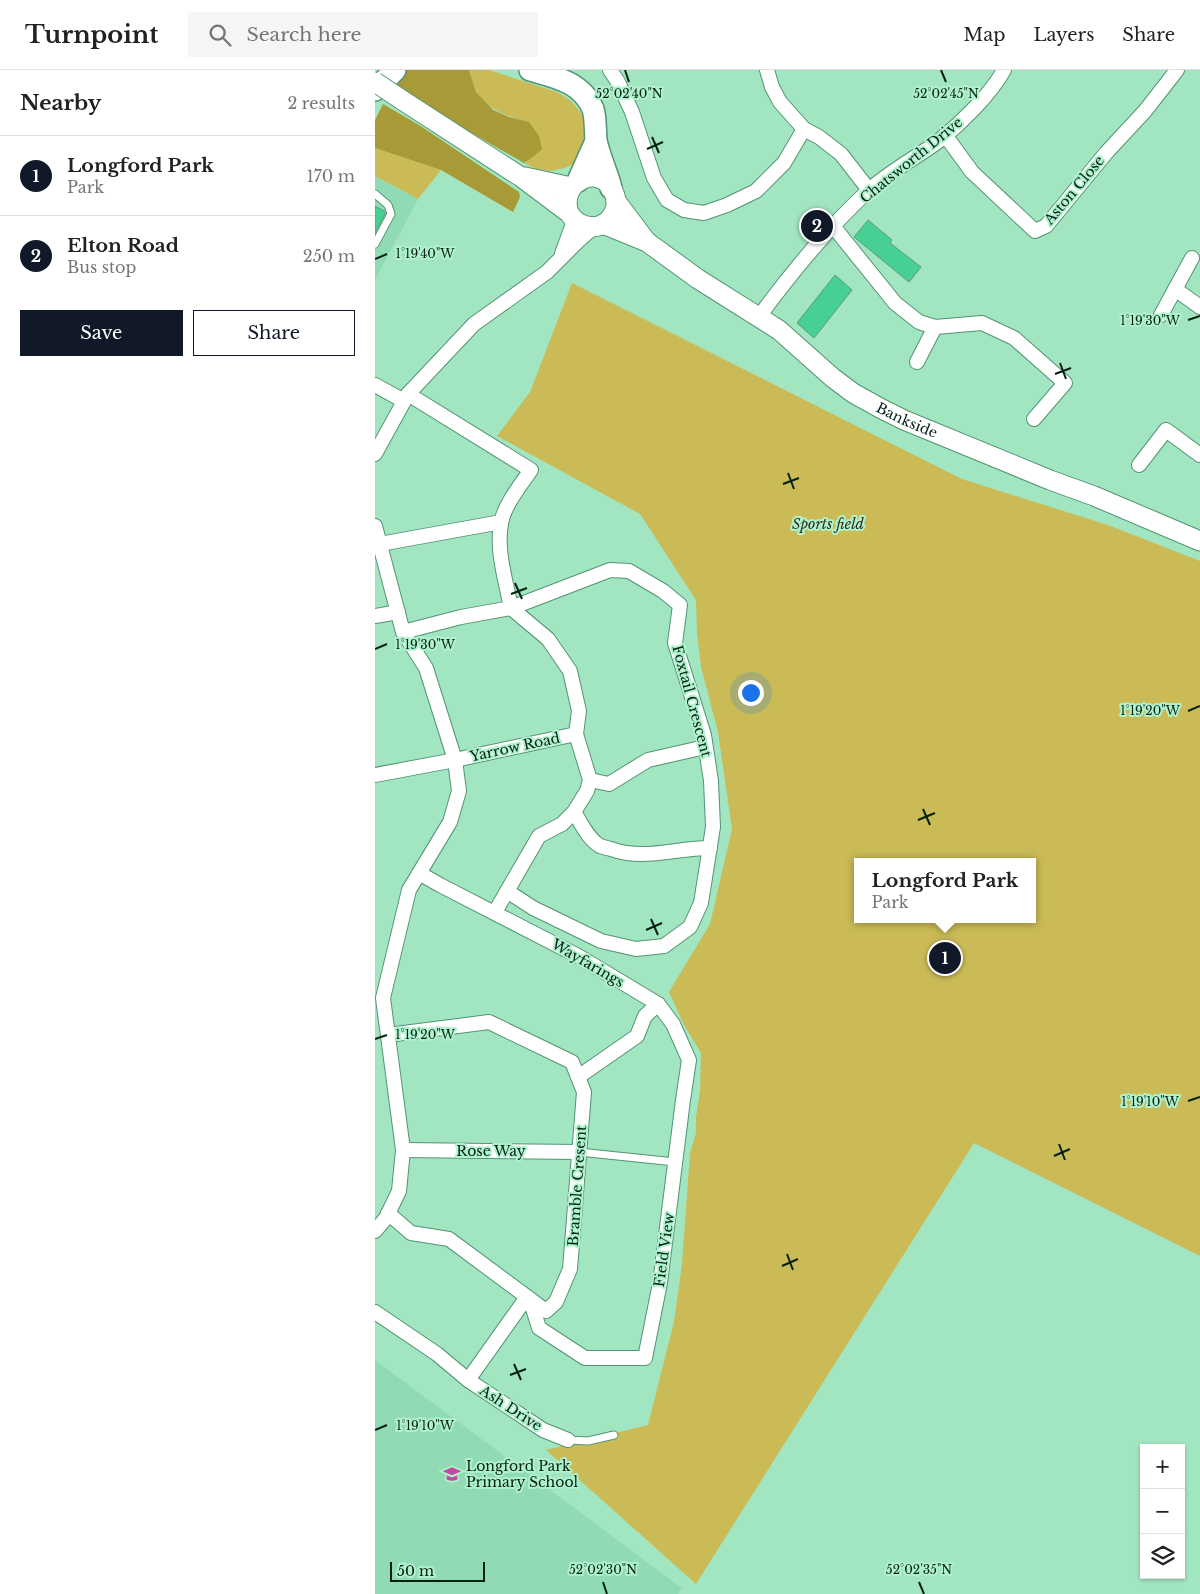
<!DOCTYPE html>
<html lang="en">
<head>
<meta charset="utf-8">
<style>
  :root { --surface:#fff; --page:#f6f6f6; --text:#222; --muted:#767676; --line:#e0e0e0; --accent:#111827 }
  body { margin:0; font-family:"Libre Baskerville",serif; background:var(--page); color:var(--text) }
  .controls { position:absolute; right:15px; bottom:15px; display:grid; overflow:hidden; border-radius:0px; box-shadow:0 1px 4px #0004 }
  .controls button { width:45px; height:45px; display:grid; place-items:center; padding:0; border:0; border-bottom:1px solid var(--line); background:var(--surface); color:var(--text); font:25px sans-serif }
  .scale { position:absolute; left:15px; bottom:12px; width:95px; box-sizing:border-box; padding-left:5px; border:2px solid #052114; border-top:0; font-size:14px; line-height:18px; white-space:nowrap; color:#052114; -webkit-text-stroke:4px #aff2cd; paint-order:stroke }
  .you { position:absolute; left:375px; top:622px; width:18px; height:18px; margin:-12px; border:4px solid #fff; border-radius:50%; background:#1a73e8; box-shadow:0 0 0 8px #1a73e833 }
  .badge { display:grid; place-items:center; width:32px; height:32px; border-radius:50%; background:var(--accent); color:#fff; font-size:16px; font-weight:700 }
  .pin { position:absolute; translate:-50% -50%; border:2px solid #fff; box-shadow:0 1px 5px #0006 }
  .popup { position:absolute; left:479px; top:788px; width:182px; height:65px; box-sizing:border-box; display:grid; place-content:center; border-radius:0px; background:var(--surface); filter:drop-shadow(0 1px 4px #0005); font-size:16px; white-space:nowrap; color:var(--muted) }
  .popup b { font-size:19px; color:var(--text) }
  .popup::after { content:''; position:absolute; left:50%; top:100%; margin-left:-10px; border:10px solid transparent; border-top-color:var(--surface) }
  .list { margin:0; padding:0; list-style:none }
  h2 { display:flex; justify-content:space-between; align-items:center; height:65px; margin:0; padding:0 20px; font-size:21px }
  h2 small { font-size:16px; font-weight:400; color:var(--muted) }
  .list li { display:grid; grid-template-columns:32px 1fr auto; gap:15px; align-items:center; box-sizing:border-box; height:80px; padding:0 20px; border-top:1px solid var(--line) }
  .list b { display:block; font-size:19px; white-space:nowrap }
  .list p { margin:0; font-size:16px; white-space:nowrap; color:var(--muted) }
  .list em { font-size:16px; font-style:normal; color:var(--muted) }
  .actions { display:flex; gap:10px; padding:15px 20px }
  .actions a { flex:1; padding:11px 0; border:1px solid var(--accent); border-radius:0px; text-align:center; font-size:18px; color:var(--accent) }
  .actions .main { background:var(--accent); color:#fff }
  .icon { flex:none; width:28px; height:28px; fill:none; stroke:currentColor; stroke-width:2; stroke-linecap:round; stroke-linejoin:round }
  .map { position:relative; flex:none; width:825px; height:1524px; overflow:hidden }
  header { display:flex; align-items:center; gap:30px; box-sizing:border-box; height:70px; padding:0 25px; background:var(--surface); border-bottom:1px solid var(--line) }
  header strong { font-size:24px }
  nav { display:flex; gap:28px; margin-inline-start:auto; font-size:18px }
  .search { width:350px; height:45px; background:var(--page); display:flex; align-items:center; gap:12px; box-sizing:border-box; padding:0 18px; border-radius:0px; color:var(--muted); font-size:19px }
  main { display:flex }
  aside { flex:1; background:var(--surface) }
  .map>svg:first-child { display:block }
</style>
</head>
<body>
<header>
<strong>Turnpoint</strong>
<div class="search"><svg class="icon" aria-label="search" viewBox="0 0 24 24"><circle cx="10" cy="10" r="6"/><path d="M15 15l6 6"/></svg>Search here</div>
<nav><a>Map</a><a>Layers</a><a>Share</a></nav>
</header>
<main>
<aside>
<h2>Nearby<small>2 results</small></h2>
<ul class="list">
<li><span class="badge">1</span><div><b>Longford Park</b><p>Park</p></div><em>170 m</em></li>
<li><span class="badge">2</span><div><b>Elton Road</b><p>Bus stop</p></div><em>250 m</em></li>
</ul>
<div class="actions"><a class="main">Save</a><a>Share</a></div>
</aside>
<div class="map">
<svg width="825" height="1524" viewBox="0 0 825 1524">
  <rect width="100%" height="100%" fill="#a2e5c1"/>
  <!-- built -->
  <g fill="#90dbb4">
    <polygon points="0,106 43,129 0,210"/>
    <polygon points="0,1290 307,1518 303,1524 0,1524"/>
  </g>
  <!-- green -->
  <g fill="#cbbb57" fill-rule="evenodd">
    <path d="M94,0H114L182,22L196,31L208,45L213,59V74L200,93L190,98L175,101L161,99L149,93L158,87L154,52C134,47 114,41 102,23C98,17 97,7 94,0Z"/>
    <polygon points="0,78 66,100 43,129 0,106"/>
    <path d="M197,213L587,409L733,455L825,491V1186L599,1073L321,1514L171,1380L273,1355L299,1252L307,1194L315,1083L321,1063V1047L325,1021L326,983L309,955L294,922L335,854L357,759L343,662L326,597L322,563L321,530L265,444L122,366L155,322ZM482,792H658V849H482Z"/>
  </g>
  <!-- forest -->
  <g fill="#a99a38">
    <polygon points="32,0 94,0 101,22 118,40 134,47 154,52 164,66 167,79 158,87 149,93 18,18 28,3"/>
    <polygon points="8,34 44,55 144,122 145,127 138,142 66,100 0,78 0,50"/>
  </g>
  <!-- building -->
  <g fill="#47d094" stroke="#5a9a79">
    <polygon points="0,136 9,141 10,144 0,163"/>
    <polygon points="493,150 517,170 515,173 546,197 534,212 479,167"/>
    <polygon points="460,205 477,220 439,268 422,253"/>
  </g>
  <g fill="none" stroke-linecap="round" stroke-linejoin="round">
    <!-- lane casing -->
    <g stroke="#539473" stroke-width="9">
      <g id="lane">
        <polyline points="0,124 13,135 16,144 0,174"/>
        <polyline points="204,1082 300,1092"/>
        <polyline points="193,1370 213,1371 239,1365"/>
      </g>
    </g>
    <!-- street casing -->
    <g stroke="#539473" stroke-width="16">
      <g id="street">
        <polyline points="235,0 243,12 257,42 279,108 292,130 309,140 329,143 352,135 381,121 409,93 429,59"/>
        <polyline points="392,0 397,17 405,32 429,59 444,67 466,84 494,120"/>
        <polyline points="570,65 597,102 660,161 671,156 731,83 770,41 802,0"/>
        <polyline points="458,156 520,233 544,252 560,257 607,253 639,268 690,313 659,349"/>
        <polyline points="187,184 199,151"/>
        <polyline points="800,219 825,237"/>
        <polyline points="786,245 817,188"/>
        <path d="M383,248C416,203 452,159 493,121C515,101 541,88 565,70C586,53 616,24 629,0"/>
        <polyline points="542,292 560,257"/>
        <polyline points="0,315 29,331"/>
        <polyline points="0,384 33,324 99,254 172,202 203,171 219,157"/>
        <polyline points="764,395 791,360 825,385"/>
        <polyline points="0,456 28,562 51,598 80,690 84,721 75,752 34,820 8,928 28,1080 24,1121 11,1148 0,1161"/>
        <polyline points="5,474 126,452"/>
        <polyline points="0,546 23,542"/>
        <path d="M28,562L86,547L136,538C131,511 121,481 126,454C128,437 146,414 156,400L33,324"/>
        <polyline points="0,705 80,690 201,664 204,641 195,601 173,569 136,538 235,500 254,501 288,521 305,535 300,573 329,665 336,711 338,757 326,833 315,857 289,876 261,879 226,871 158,838 132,821"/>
        <polyline points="215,710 234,714 273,690 330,677"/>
        <path d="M199,742C206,753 213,769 225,776C228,777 232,778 236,779C269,791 300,778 335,778"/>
        <polyline points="44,803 65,815 205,887 283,934 270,946 262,966 203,1007"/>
        <polyline points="120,842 164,766 187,754 199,742 212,721 215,710 201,664"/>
        <polyline points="13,965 114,952 197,992 209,1022 195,1199 181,1232 171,1241 74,1169 36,1163 13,1143"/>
        <polyline points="28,1080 204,1082"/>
        <polyline points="155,1229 164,1258 210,1288 270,1288 285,1213 308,1030 314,990 298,954 283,934"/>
        <polyline points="0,1242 62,1284 93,1310 152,1227"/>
        <polyline points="93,1310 168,1360 193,1370"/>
      </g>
    </g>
    <!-- secondary casing -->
    <g stroke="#539473" stroke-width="21">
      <g id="secondary">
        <path d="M27,30L146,107L194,143C204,159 228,163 238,144C242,137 242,128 238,121C225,93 183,111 194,143"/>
        <polyline points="150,107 196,117"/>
        <polyline points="241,131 271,171"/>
        <path id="s1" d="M228,154L272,172L323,209L404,260L458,308L478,323L505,338L529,350L675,410L719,426L825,471"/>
      </g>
    </g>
    <!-- primary casing -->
    <g stroke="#539473" stroke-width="24">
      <g id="primary">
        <path d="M155,0C180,7 207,12 218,39C221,49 220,60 221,70C224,86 232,102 236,118"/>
        <polyline points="0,20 20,0"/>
        <polyline points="203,111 221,71"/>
      </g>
    </g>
    <!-- lane -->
    <use href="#lane" stroke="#fff" stroke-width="7"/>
    <!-- street -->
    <use href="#street" stroke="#fff" stroke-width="14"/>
    <!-- secondary -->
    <use href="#secondary" stroke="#fff" stroke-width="19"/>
    <!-- primary -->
    <use href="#primary" stroke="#fff" stroke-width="21"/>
    <!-- secondary-bridge casing -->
    <g stroke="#539473" stroke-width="21" stroke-linecap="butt">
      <polyline id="secondary-bridge" points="0,12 27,30"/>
    </g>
    <!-- secondary-bridge -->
    <use href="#secondary-bridge" stroke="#fff" stroke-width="19"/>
  </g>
  <!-- ticks -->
  <path fill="none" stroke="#052114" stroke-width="2" d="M250,0L254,12M566,0L571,12M277,67L284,83M272,79L288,72M0,189L12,184M813,250L825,246M685,293L691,309M680,304L696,298M413,403L419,419M408,414L424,408M140,513L147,529M136,524L152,518M0,579L12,574M813,641L825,636M548,739L555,755M543,750L560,743M276,849L283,865M271,860L287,853M0,969L12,965M813,1031L825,1027M684,1074L690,1090M679,1086L695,1079M412,1184L418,1200M407,1196L423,1189M139,1294L146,1310M135,1305L151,1299M0,1360L12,1355M228,1512L232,1524M544,1512L549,1524"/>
  <!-- icons -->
  <defs>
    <g id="school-bare" transform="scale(1.35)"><path d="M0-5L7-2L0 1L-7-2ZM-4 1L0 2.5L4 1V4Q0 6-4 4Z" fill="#c24aa0" stroke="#aff2cd" stroke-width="2.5" paint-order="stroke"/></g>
  </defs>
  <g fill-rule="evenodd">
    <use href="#school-bare" x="77" y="1404"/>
  </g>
  <g text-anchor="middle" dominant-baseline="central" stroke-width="4" stroke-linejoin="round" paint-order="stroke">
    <!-- street labels -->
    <g font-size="14" fill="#052114" stroke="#aff2cd">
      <text transform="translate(536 90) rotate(-39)">Chatsworth Drive</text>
      <text transform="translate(699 120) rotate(-50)">Aston Close</text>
      <text stroke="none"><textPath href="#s1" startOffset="364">Bankside</textPath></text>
      <text transform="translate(317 631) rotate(75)">Foxtail Crescent</text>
      <text transform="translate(140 677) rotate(-12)">Yarrow Road</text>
      <text transform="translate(213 893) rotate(30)">Wayfarings</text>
      <text x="116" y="1081">Rose Way</text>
      <text transform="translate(202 1116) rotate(-86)">Bramble Cresent</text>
      <text transform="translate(289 1180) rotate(-82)">Field View</text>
      <text transform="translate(136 1338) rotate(33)">Ash Drive</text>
    </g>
    <!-- park labels -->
    <g font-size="14" font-style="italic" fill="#302c17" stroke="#aff2cd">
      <text x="453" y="454">Sports field</text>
    </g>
    <!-- poi labels -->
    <g font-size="14" fill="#052114" stroke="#aff2cd" text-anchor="start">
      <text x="91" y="1396">Longford Park<tspan x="91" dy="16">Primary School</tspan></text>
    </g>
  </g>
  <g font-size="12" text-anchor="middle" fill="#052114" stroke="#aff2cd" stroke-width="4" stroke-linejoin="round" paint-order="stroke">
    <text x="254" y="28">52°02'40"N</text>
    <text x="571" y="28">52°02'45"N</text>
    <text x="50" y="188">1°19'40"W</text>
    <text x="775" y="255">1°19'30"W</text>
    <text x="50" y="579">1°19'30"W</text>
    <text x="775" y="645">1°19'20"W</text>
    <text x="50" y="969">1°19'20"W</text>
    <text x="775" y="1036">1°19'10"W</text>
    <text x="50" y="1360">1°19'10"W</text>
    <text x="228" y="1504">52°02'30"N</text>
    <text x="544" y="1504">52°02'35"N</text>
  </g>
</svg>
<div class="controls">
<button>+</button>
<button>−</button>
<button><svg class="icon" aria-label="layers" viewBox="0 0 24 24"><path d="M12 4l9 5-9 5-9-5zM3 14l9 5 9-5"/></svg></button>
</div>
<div class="scale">50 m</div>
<div class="you"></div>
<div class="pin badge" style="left:570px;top:888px">1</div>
<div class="popup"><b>Longford Park</b>Park</div>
<div class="pin badge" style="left:442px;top:156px">2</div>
</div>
</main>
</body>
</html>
